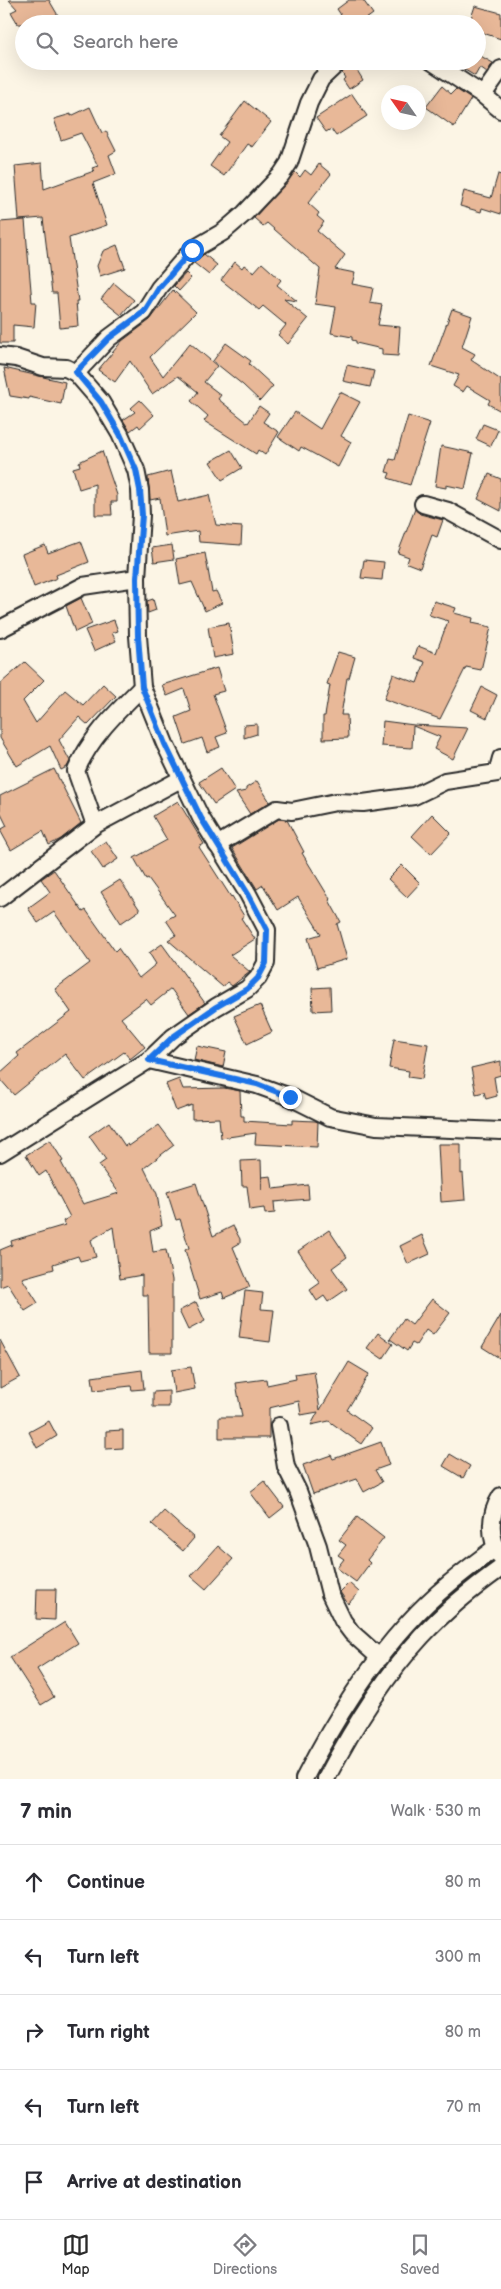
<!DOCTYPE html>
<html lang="en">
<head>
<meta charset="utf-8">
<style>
  :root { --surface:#fff; --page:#f7f7f7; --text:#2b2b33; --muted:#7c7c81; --line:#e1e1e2; --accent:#2b2b2b }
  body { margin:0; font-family:"Balsamiq Sans",sans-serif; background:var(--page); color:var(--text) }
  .compass { position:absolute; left:381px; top:85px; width:45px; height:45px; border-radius:50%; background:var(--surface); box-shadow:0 5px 20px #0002; rotate:304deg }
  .stop { position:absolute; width:15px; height:15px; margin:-11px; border:4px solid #1a73e8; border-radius:50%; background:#fff }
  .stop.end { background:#1a73e8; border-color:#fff; box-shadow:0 1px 5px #0008 }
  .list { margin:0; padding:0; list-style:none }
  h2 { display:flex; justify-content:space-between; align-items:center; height:65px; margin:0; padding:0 20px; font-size:21px }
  h2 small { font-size:16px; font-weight:400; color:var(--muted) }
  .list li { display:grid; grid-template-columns:32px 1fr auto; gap:15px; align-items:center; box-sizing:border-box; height:75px; padding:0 20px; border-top:1px solid var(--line) }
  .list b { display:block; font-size:19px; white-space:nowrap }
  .list em { font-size:16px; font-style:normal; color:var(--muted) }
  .icon { flex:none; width:28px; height:28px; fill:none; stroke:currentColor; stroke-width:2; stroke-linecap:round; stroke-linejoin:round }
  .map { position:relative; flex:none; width:501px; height:1779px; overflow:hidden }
  .search { position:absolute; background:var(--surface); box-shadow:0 5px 20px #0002; left:15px; right:15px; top:15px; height:55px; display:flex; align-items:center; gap:12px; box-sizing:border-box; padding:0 18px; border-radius:28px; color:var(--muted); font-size:19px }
  .sheet { height:440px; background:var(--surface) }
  nav { display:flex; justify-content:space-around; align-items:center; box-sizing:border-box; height:70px; border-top:1px solid var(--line); background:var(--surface); font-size:14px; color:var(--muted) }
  nav a { display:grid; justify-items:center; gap:2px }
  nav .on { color:var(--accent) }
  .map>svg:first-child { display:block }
</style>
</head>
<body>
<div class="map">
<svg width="501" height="1779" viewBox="0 0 501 1779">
  <rect width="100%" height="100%" fill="#fcf5e5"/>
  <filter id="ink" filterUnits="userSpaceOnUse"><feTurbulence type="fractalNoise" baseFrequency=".02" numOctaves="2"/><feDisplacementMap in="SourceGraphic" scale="10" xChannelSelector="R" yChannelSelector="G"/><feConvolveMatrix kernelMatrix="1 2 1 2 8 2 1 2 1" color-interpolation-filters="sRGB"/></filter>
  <g filter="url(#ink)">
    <!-- building -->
    <g fill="#e8b898" stroke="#2b2b2b">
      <polygon points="9,0 49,0 63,24 18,24 11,12 17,9"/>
      <polygon points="349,0 363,0 373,14 359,24 330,24 341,15 337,9"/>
      <polygon points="475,6 501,13 501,39 477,31 477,24 469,24"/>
      <polygon points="477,54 493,63 487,72 480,67 475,76 450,61 477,61"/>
      <polygon points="352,62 363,80 349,89 343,80 345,78 342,73"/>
      <polygon points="442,86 451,94 456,89 471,99 454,127 426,107"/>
      <polygon points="352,94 367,116 336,136 331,129 326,132 316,118"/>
      <polygon points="245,101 271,122 252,147 247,144 224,176 210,166 227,142 219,136"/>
      <polygon points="90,107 102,133 106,131 116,151 109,155 116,174 93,183 107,225 69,238 78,301 76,301 78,326 60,328 57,293 52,293 43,218 19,220 15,166 42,163 44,189 94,171 92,168 98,166 81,133 61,140 54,119 71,114 71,116"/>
      <polygon points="319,164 331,174 308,203 319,213 317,216 324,222 317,231 345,255 335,269 355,273 352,284 373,288 370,303 382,305 378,325 400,327 398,356 382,355 382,349 356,343 356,341 352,340 352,337 331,333 336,307 315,304 320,269 267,223 263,226 254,218 295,172 300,177 305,170 311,175"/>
      <polygon points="498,174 501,175 501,214 482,208 481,212 460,206 464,191 491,198"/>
      <polygon points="25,220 32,302 36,302 34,327 13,325 13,343 0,343 0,222"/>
      <polygon points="117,245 125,268 100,276 97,266 103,251"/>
      <polygon points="204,254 217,265 209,275 194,263"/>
      <polygon points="235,262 242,268 244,265 254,272 262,263 281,280 277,285 297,301 284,299 308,319 288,344 278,335 286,325 263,306 259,310 221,280"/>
      <polygon points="186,273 191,278 179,291 174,286"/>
      <polygon points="114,283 134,300 121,315 101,299"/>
      <polygon points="173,290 196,312 150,357 163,376 190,343 217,366 204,382 221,395 218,399 248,423 259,406 269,413 263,422 279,432 265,455 258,450 256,454 204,421 208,416 191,401 198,392 178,376 152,394 130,361 115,382 98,370 122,341 150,320"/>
      <polygon points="452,309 472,316 462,347 475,354 471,360 501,380 501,411 488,404 490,400 467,386 463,392 453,386 459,375 431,366"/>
      <polygon points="226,343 251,361 249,364 273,386 260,401 243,385 213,361"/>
      <polygon points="347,365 374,371 370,387 343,381"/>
      <polygon points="4,368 65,382 61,404 29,397 29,399 10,396"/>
      <polygon points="340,392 360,402 341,436 351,442 338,467 301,447 299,451 278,437 295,412 320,429"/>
      <polygon points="140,400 154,415 140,428 138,425 130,431 123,420 135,412 131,408"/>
      <polygon points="408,416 430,423 410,485 388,478 390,473 386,472 390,459 395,460"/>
      <polygon points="483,424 498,430 491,446 476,439"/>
      <polygon points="441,446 473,453 465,489 446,485 446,488 435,486"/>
      <polygon points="231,450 242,468 222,480 210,462"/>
      <polygon points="102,451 117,495 117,502 111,502 112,515 95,515 95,484 79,489 73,468 80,466 79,462"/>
      <polygon points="171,471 178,502 209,495 216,525 242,527 241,545 199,542 198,531 165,536 160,498 150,500 148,477"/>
      <polygon points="489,474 501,479 501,511 478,499"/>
      <polygon points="415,509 420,514 443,520 437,537 432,535 420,568 407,563 409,557 398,553"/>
      <polygon points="81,541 89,562 56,575 57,578 34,587 22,554 45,545 48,553"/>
      <polygon points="172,545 174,559 154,562 152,548"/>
      <polygon points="205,553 212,592 216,591 222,603 205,611 192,582 180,585 176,559"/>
      <polygon points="364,560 384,562 382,580 361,578"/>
      <polygon points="81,598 92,624 75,632 66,606"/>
      <polygon points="153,599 156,610 148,613 147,601"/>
      <polygon points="434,601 456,608 454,613 473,618 472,623 491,627 481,670 466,667 440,719 384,699 393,674 417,683 425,662 414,658 418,646 436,653 448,621 429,615"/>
      <polygon points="114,620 118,631 112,633 116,641 94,651 85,630"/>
      <polygon points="229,623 234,654 213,658 208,627"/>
      <polygon points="338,652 355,657 349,678 347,678 341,715 347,715 348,738 323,739 323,716 325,716 330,685 327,684"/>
      <polygon points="25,662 44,680 23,701 36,723 65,690 83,705 103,684 116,696 88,725 79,717 59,740 70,761 67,767 61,770 50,746 17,766 0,738 0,684"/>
      <polygon points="217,668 224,691 213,694 227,733 216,737 220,747 207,752 202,738 185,744 176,717 191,711 184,689 167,696 162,685"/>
      <polygon points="482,687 497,695 487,718 471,710"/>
      <polygon points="383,721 414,725 468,728 453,759 434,749 440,737 413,726 412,748 381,746"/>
      <polygon points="257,724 257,734 244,738 244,725"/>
      <polygon points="221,768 235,790 214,804 199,782"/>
      <polygon points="54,769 81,823 61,839 49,845 43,831 11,850 0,830 7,826 0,812 0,796"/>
      <polygon points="257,781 270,802 250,814 236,793 246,791 246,788"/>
      <polygon points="178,801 204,844 199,847 231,897 232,896 244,916 241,918 255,939 230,955 250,972 232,986 227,982 223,987 168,940 176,935 166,920 175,915 148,878 146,879 134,858 167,840 153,816"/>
      <polygon points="432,814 451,833 431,854 412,836"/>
      <polygon points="279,819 287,820 304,852 302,853 330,899 329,900 341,922 337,924 347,959 317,968 308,938 321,934 298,897 278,910 263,885 257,889 232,848"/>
      <polygon points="106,841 118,859 103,869 91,851"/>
      <polygon points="402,865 420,883 407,897 388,879"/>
      <polygon points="54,870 83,912 86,910 115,951 118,948 139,978 156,964 149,953 162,944 205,1003 189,1014 171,989 151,1005 146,999 121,1018 145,1047 130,1059 124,1052 85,1080 65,1054 14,1095 0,1079 0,1073 19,1056 17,1053 71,1012 55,989 90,963 54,912 38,923 28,908 50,892 41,879"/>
      <polygon points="120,880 140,910 121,923 101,892"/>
      <polygon points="330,987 331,1010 313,1011 312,988"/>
      <polygon points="260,1005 272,1032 247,1044 234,1016"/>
      <polygon points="394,1039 428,1044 422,1079 408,1077 409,1071 389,1068"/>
      <polygon points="197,1046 226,1052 223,1067 194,1060"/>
      <polygon points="501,1061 501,1075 494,1077 497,1096 486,1099 484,1092 476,1094 471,1068"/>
      <polygon points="179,1079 183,1089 224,1088 240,1091 241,1116 244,1116 244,1121 292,1124 292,1120 315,1121 318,1122 317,1147 255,1144 256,1133 221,1138 219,1118 192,1119 192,1105 176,1111 166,1084"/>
      <polygon points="109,1122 125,1146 128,1144 129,1146 159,1125 174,1145 144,1168 157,1194 162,1226 150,1231 153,1252 166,1250 172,1280 172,1353 149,1353 148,1295 142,1295 142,1275 120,1279 113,1227 91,1240 96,1257 80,1261 78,1256 53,1264 54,1269 22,1278 38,1303 25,1311 8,1284 0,1287 0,1250 12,1245 11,1241 65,1225 63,1221 70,1217 46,1171 39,1176 26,1155 50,1140 63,1161 61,1162 83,1204 119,1193 99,1165 106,1160 89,1136"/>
      <polygon points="438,1144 461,1144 461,1174 463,1173 465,1200 441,1202"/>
      <polygon points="261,1160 262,1190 262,1177 271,1176 273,1189 308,1185 309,1199 274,1202 275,1213 265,1214 264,1208 250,1210 247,1186 242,1186 241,1161"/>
      <polygon points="196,1183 213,1236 233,1226 240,1239 240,1243 233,1247 250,1287 224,1298 222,1292 200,1299 185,1250 189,1248 180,1219 176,1220 167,1192"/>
      <polygon points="329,1230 347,1257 332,1268 347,1289 328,1302 324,1296 317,1301 310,1290 320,1283 298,1251"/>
      <polygon points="422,1235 430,1254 408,1264 400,1246"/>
      <polygon points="245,1291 263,1293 261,1309 274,1310 270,1342 239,1338"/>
      <polygon points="432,1299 450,1313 433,1335 426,1330 416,1345 412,1343 407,1351 390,1339 404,1319 412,1325"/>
      <polygon points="196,1302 205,1321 188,1330 179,1311"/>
      <polygon points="501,1315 501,1359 482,1347"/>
      <polygon points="378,1333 393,1344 383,1359 367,1348"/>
      <polygon points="0,1340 20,1377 0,1388"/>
      <polygon points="349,1362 369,1374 347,1410 372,1428 361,1444 329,1421 311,1425 318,1412 301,1415 299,1401 269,1408 269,1438 219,1438 219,1417 242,1417 236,1383 266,1379 267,1385 296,1379 295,1374 314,1371 320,1410"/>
      <polygon points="191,1367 195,1389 174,1393 171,1370"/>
      <polygon points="142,1370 144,1389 132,1390 131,1386 94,1390 92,1377"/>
      <polygon points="169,1391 169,1407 153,1407 153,1392"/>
      <polygon points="49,1421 57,1436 37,1448 29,1432"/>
      <polygon points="123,1430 123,1448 106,1449 106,1431"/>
      <polygon points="381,1442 389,1465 375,1470 382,1482 364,1492 357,1479 313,1494 303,1465 331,1455 333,1459"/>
      <polygon points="450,1454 470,1466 463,1478 443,1466"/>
      <polygon points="264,1481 284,1507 270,1518 250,1492"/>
      <polygon points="164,1511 194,1538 183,1551 152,1524"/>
      <polygon points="357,1517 384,1538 367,1560 370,1563 356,1582 337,1568 344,1559 338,1555 346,1545 339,1540"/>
      <polygon points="218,1546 233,1559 206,1589 191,1576"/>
      <polygon points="349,1583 359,1592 348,1604 340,1592"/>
      <polygon points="37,1589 56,1589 55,1620 36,1619"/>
      <polygon points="65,1622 78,1643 37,1669 54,1697 41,1705 10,1657"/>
    </g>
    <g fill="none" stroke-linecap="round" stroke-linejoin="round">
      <!-- street casing -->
      <g stroke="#2b2b2b" stroke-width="20">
        <g id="street">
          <polyline points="431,61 483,95 501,110"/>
          <polyline points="483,95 501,69"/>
          <polyline points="0,356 16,358 43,367 66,368 76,373 101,402 120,434 136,470 140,490 141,515 137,578 138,636 142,687 165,744 201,818 248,894 267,930 266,963 258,978 247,989 216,1007 173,1037 149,1060"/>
          <polyline points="76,373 109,338 144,312 159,288 192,250 223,232 245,213 281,175 289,163 309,103 321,79 340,61"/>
          <polyline points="423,504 448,511 501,540"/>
          <polyline points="0,629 83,586 137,578"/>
          <path d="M95,825L76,771C90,737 117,712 142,687"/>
          <polyline points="217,845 277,809 292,811 336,802 363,803 414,796 445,781 497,773 501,758"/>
          <polyline points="0,898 95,825 181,779"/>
          <polyline points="0,1153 149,1060 257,1085 290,1097 330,1117 376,1126 501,1131"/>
          <polyline points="279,1426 286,1467 298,1491 318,1546 330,1594 343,1621 352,1633 380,1658"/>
          <path d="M500,1556C489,1536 489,1515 501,1496"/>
          <path d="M304,1779C332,1724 366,1669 408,1623C434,1594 464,1571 495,1548"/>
          <path d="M326,1779C352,1729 384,1677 422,1636C446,1610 473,1588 501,1568"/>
        </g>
      </g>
      <!-- street -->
      <use href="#street" stroke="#fcf5e5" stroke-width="16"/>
    </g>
  </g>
  <g fill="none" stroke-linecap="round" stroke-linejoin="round" filter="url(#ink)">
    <!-- route -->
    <polyline stroke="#1a73e8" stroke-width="6" points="192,250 159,288 144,312 109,338 76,372 101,402 120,434 136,470 140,490 142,515 137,578 138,636 142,687 165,744 201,818 248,894 267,930 266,963 258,978 247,989 216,1007 173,1037 149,1060 257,1084 290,1097"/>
  </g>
</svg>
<svg class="compass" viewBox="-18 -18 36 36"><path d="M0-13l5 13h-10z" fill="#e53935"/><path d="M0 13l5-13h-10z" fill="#7c7c81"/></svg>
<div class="stop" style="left:192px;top:250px"></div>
<div class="stop end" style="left:290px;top:1097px"></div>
<div class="search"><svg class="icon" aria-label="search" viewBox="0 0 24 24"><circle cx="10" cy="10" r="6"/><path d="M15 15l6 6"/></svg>Search here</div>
</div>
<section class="sheet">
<h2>7 min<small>Walk · 530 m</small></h2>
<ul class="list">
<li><svg class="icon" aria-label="ahead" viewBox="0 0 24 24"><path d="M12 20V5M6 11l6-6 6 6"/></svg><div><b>Continue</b></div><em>80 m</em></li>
<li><svg class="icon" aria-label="left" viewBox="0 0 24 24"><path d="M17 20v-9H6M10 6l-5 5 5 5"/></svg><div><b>Turn left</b></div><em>300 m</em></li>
<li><svg class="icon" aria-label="right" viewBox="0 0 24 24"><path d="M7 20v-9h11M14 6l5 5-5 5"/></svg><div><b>Turn right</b></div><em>80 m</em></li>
<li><svg class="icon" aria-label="left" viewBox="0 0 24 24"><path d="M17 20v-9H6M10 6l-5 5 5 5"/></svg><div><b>Turn left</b></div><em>70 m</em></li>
<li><svg class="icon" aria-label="arrive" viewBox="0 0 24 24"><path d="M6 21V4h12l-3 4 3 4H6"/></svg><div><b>Arrive at destination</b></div></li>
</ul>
</section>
<nav>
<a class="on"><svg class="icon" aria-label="map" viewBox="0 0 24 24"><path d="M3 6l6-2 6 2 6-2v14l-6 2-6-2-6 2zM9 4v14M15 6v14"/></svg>Map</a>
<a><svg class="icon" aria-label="directions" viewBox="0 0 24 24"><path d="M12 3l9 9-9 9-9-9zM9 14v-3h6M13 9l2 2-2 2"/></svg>Directions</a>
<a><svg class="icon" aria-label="saved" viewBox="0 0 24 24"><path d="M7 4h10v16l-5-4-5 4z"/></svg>Saved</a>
</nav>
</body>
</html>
